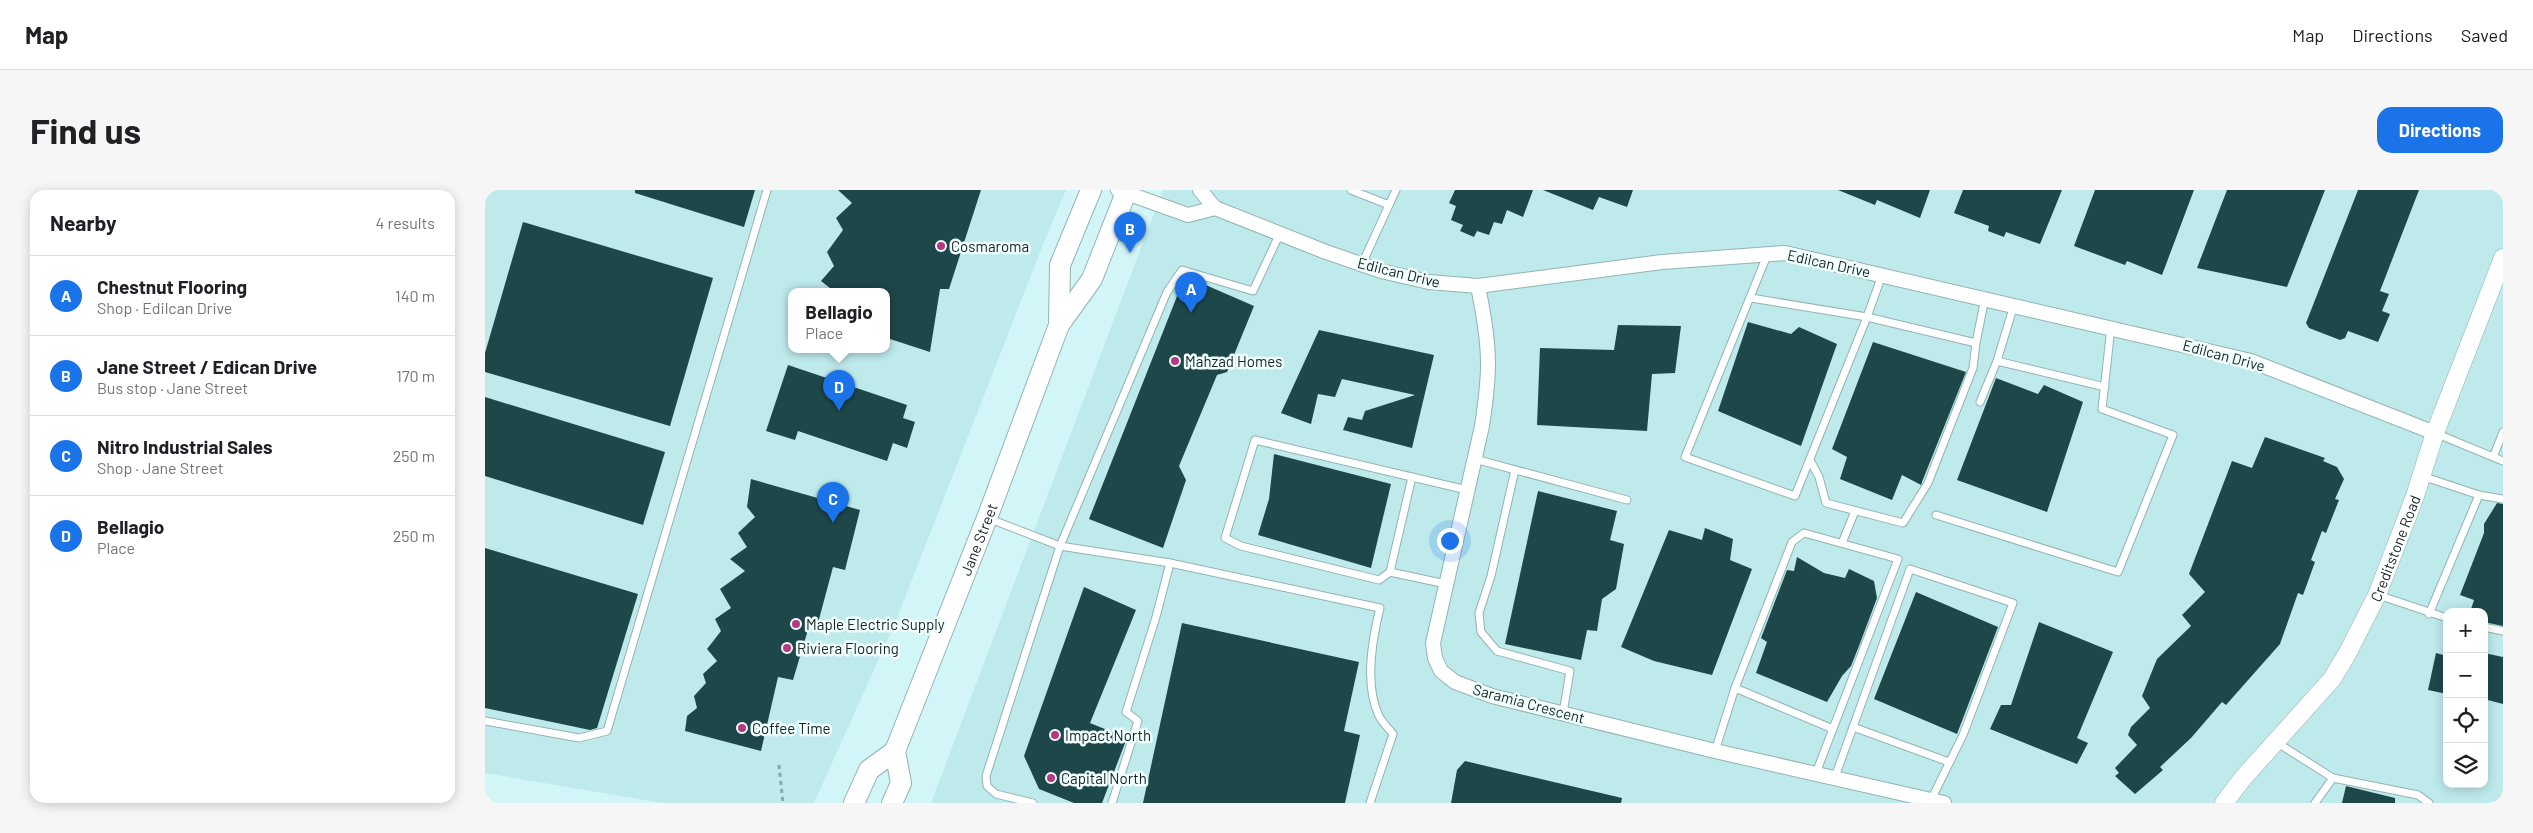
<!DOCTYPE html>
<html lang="en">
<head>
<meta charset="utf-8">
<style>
  :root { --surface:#fff; --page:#f6f6f6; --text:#202124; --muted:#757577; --line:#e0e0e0; --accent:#1a73e8 }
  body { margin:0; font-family:Barlow,sans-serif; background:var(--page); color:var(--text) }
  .controls { position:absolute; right:15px; bottom:15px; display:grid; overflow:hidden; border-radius:10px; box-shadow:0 2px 12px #0003 }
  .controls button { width:45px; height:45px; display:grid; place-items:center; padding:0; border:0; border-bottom:1px solid var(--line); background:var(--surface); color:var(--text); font:25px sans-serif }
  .you { position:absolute; left:964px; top:350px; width:18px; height:18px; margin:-12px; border:4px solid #fff; border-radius:50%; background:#1a73e8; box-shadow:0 0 0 8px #1a73e833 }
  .badge { display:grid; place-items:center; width:32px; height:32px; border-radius:50%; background:var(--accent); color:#fff; font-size:16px; font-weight:700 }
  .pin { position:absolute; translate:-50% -41px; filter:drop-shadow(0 1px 2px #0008) }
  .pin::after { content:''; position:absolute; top:26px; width:18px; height:15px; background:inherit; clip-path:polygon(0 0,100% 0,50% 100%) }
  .popup { position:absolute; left:303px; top:98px; width:102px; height:65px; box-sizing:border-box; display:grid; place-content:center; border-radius:10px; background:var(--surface); filter:drop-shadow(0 1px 4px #0005); font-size:16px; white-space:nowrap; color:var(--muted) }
  .popup b { font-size:19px; color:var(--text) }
  .popup::after { content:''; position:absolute; left:50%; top:100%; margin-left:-10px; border:10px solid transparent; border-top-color:var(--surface) }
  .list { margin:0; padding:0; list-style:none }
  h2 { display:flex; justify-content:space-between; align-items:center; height:65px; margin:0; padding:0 20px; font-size:21px }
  h2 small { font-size:16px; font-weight:400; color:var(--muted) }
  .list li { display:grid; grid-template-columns:32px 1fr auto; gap:15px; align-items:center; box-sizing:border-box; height:80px; padding:0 20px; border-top:1px solid var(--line) }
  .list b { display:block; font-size:19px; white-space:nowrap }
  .list p { margin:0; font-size:16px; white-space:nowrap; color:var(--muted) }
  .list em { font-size:16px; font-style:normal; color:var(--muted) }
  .icon { flex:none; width:28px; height:28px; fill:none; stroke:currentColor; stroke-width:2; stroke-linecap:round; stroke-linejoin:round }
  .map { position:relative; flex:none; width:2018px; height:613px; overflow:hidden; border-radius:15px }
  header { display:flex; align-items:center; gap:30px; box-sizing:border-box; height:70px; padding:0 25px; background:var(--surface); border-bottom:1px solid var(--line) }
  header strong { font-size:24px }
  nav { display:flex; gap:28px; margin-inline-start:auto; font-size:18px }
  .intro { display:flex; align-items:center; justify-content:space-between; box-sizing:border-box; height:120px; padding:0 30px }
  h1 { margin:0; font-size:35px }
  .button { padding:12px 22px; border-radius:15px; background:var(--accent); color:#fff; font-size:18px; font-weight:700 }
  main { display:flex; gap:30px; padding:0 30px }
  aside { flex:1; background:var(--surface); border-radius:15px; box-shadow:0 2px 12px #0003 }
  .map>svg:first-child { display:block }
</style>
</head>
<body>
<header>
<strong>Map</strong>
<nav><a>Map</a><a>Directions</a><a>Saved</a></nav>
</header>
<div class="intro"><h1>Find us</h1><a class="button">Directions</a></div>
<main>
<aside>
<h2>Nearby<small>4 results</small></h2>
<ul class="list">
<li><span class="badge">A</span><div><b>Chestnut Flooring</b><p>Shop · Edilcan Drive</p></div><em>140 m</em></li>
<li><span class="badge">B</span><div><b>Jane Street / Edican Drive</b><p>Bus stop · Jane Street</p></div><em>170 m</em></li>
<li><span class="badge">C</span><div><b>Nitro Industrial Sales</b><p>Shop · Jane Street</p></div><em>250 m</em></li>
<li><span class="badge">D</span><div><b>Bellagio</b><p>Place</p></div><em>250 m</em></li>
</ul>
</aside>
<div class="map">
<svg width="2018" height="613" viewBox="0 0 2018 613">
  <rect width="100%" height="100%" fill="#d2f5f7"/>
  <!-- built -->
  <g fill="#beeaec" fill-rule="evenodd">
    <path d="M0,0H581L559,52L410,433L329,613H178L0,583ZM306,102H402V160H306Z"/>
    <path d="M678,0H2018V613H446ZM1962,422H1999V594H1962Z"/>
  </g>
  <!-- building -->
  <g fill="#1e4749">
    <polygon points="150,0 270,0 259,37 150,3"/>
    <polygon points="353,0 496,0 464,99 455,99 445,162 402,148 402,102 350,102 336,91 349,76 342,62 358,40 351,28 367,13"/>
    <polygon points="970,0 1048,0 1038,27 1022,20 1017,34 1009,32 1004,45 992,41 989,47 975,41 978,35 966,30 971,16 964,13"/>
    <polygon points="1058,0 1148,0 1142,17 1114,7 1108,20"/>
    <polygon points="1353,0 1445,0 1435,28 1392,10 1390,15"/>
    <polygon points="1478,0 1577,0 1555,54 1521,42 1519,47 1503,41 1504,36 1469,23"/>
    <polygon points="1610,0 1709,0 1677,85 1642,71 1640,75 1589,56"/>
    <polygon points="1742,0 1840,0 1802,97 1712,78"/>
    <polygon points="1873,0 1934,0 1895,101 1904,104 1897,121 1905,124 1893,152 1863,141 1860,148 1855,150 1824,138 1821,133"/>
    <polygon points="38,32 228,88 185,236 0,182 0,163"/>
    <polygon points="700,86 769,116 742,182 732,185 694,276 701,290 678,358 604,329"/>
    <polygon points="1263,132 1306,144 1314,137 1352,154 1316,256 1233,221"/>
    <polygon points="1133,135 1196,136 1190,183 1167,184 1162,241 1052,235 1055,158 1129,160"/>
    <polygon points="834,140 949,165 927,258 858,240 863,227 877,230 880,221 930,205 857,189 850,207 833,204 826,234 796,223"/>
    <polygon points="1388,152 1481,182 1437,292 1436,295 1417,285 1407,310 1355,289 1362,267 1347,259"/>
    <polygon points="303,175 422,215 418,228 430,232 422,258 408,253 402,271 313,241 310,250 281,241"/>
    <polygon points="1511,188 1553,204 1559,195 1598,212 1562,322 1472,290"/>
    <polygon points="0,207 180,262 158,335 0,286"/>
    <polygon points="1780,247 1840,268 1838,271 1852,277 1859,289 1850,309 1854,310 1841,343 1837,341 1826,370 1830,372 1818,405 1813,403 1795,454 1741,515 1737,512 1706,548 1675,577 1678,580 1650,604 1630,586 1634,583 1630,578 1652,555 1643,545 1646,537 1665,518 1657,506 1672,469 1706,436 1697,425 1720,402 1704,384 1747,271 1767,278"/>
    <polygon points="789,264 906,294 886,378 773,345 784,309"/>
    <polygon points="266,289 375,320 360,380 348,377 333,433 325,433 308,490 293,487 276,561 200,541 202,526 212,518 209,506 221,493 218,484 232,471 222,459 236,441 230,429 246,418 235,399 260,381 245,369 262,357 253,343 270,327 262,317"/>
    <polygon points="1053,301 1132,321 1125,350 1139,354 1131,399 1117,409 1112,441 1102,440 1096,470 1020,454"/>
    <polygon points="2012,313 2018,314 2018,436 1999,432 1999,422 1985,422 1989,410 1975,405 1999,343 1999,334"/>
    <polygon points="1220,338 1248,349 1245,370 1267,379 1227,485 1169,471 1136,457 1184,340 1217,350"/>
    <polygon points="0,358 153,404 112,538 105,540 0,518"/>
    <polygon points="1312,367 1339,383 1360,388 1364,379 1389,391 1392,408 1374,456 1366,476 1357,486 1342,512 1271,483 1282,452 1276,448 1302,380 1309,381"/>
    <polygon points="599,397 651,420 605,533 642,548 617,613 589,613 554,599 539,566"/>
    <polygon points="1431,402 1513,437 1472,544 1389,509"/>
    <polygon points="1554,432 1628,462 1592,548 1603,553 1592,574 1505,539 1516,515 1526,515"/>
    <polygon points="697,433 874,472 859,541 875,545 860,613 658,613"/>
    <polygon points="1951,463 1962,466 1962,504 1943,500"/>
    <polygon points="1999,463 2018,467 2018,514 1999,509"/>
    <polygon points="980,571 1137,608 1136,613 966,613 972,580"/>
    <polygon points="1861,596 1910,608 1910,613 1857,613"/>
  </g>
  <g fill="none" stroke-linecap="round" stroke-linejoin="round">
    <!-- service casing -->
    <g stroke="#92b3b4" stroke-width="9">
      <g id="service">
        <polyline points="866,0 904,15 877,74"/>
        <polyline points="904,15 911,0"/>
        <polyline points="1397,85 1382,127 1491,153 1500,108"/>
        <polyline points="1266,108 1382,127 1310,306 1200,267 1283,63"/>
        <polyline points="1529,115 1512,171 1620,197"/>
        <polyline points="1495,212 1512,171"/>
        <polyline points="1950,243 2018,271"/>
        <polyline points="2009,265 2018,242"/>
        <polyline points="990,269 1142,310"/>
        <polyline points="1325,270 1334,287 1341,313 1418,333 1443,293 1488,178 1491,153"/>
        <polyline points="1030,280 1006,386 994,423 996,442 1012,461 1085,481 1078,523"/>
        <polyline points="1937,286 1994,305 2018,309"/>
        <polyline points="1451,325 1633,382 1688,245 1617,219 1626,137"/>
        <path d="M505,329L575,356L685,373L895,418C887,450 879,494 894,526C897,532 903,538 908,544L885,613"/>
        <polyline points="1357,353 1370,321"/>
        <polyline points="905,382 927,287"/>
        <polyline points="961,394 905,382 894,390 756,356 740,348 770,250 982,300"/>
        <polyline points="1893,405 1962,428"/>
        <polyline points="1944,424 1994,305"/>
        <polyline points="1999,437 2018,441"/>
        <polyline points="1250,498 1348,539"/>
        <polyline points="0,531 94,548 122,541 282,0"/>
        <polyline points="1368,537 1464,572"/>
        <polyline points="1791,552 1848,588 1933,605 1944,613"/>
        <polyline points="1230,561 1250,498 1307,352 1319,343 1413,369 1331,583"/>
        <polyline points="1350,587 1425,379 1528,413 1478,545 1446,610"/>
        <polyline points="548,613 511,604 502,596 501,586 575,356 682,102 697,80 768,101 795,43"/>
        <polyline points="627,613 653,531 641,522 671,427 685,373"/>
        <polyline points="1830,613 1848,588"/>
      </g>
    </g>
    <!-- minor casing -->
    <g stroke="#92b3b4" stroke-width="16">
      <g id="minor">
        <polyline points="633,0 703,25 730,18"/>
        <polyline points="715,0 730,18 841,62 896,81 944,92 993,96 1177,72 1300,63 1766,171 1950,243"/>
        <path d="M993,96C998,122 1003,148 1003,174C1003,195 1000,216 997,236L948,453L950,468L956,481L970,492L1007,506L1230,561L1459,613"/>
      </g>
    </g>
    <!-- tertiary casing -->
    <g stroke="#92b3b4" stroke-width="19">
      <g id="tertiary">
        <path id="s1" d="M1739,613L1758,588L1847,489L1862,464L1892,405L1929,309L1950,243L2018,68"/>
      </g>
    </g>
    <!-- secondary casing -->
    <g stroke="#92b3b4" stroke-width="22">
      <g id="secondary">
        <polyline points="574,135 575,75 606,0"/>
        <polyline points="369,613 384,580 410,561"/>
        <path id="s2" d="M407,613L416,593L410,561L502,328L574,135L607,89L642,0"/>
      </g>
    </g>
    <!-- path -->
    <polyline stroke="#8ca6a8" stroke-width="3" stroke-dasharray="4 4" stroke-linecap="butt" points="294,575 298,613"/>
    <!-- service -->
    <use href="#service" stroke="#fff" stroke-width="7"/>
    <!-- minor -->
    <use href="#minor" stroke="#fff" stroke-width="14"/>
    <!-- tertiary -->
    <use href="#tertiary" stroke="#fff" stroke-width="18"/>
    <!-- secondary -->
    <use href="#secondary" stroke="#fff" stroke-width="20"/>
  </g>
  <!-- markers -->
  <g fill="#b83782" stroke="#f0fefe" stroke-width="2">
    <circle cx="456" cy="56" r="5"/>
    <circle cx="690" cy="171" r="5"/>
    <circle cx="311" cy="434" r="5"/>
    <circle cx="302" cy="458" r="5"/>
    <circle cx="257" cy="538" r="5"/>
    <circle cx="570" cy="545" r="5"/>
    <circle cx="566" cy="588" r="5"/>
  </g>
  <g text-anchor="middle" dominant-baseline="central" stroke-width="5" stroke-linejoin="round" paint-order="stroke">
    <!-- poi labels -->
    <g font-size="15" fill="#162324" stroke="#f0fefe" text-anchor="start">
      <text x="466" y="56">Cosmaroma</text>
      <text x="700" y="171">Mahzad Homes</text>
      <text x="321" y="434">Maple Electric Supply</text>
      <text x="312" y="458">Riviera Flooring</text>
      <text x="267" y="538">Coffee Time</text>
      <text x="580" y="545">Impact North</text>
      <text x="576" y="588">Capital North</text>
    </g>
    <!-- street labels -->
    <g font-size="15" fill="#162324" stroke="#f0fefe">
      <text transform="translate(1344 73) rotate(12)">Edilcan Drive</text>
      <text transform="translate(914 82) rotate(14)">Edilcan Drive</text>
      <text transform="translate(1739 165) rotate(15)">Edilcan Drive</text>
      <text stroke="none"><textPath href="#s2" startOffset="282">Jane Street</textPath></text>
      <text stroke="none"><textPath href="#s1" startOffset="310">Creditstone Road</textPath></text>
      <text transform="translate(1044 513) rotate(15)">Saramia Crescent</text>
    </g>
  </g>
</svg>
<div class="controls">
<button>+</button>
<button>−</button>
<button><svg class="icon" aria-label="locate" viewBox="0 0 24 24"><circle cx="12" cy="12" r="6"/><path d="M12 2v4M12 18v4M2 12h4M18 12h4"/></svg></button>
<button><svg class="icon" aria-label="layers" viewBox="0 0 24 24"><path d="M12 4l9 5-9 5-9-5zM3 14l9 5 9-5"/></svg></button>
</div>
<div class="you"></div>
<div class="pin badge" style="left:706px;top:123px">A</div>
<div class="pin badge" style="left:645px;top:63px">B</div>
<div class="pin badge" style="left:348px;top:333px">C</div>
<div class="pin badge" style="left:354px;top:221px">D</div>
<div class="popup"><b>Bellagio</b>Place</div>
</div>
</main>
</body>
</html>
